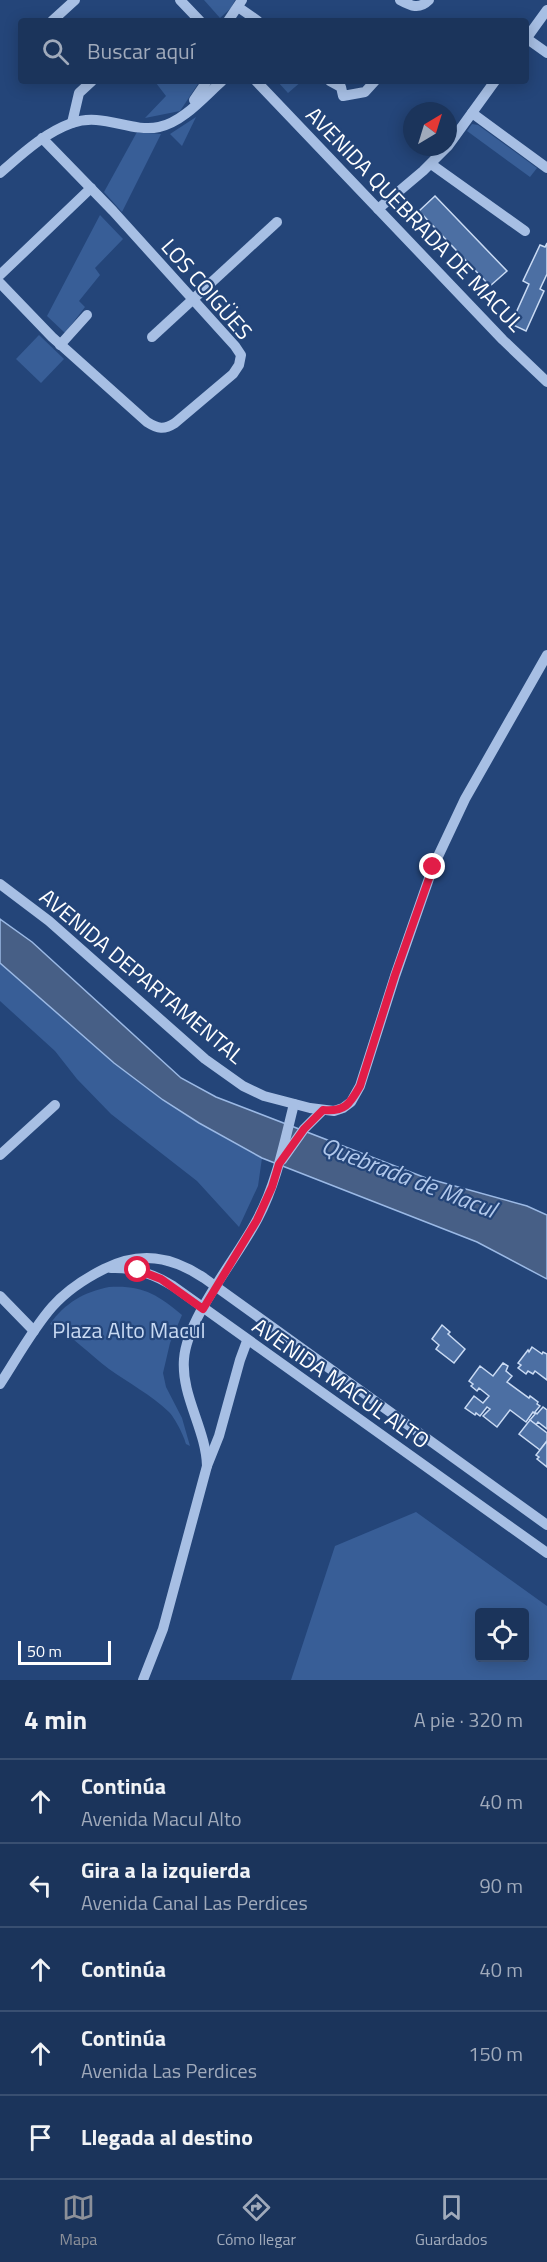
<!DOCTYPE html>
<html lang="es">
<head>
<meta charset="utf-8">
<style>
  :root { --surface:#1b345b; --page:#243c61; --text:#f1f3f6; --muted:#a0aabb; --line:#394f71; --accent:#8c9099 }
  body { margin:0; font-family:"Titillium Web",sans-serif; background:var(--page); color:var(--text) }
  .controls { position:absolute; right:18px; bottom:18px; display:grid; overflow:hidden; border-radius:6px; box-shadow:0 3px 15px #0003 }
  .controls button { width:54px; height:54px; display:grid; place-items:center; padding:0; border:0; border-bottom:2px solid var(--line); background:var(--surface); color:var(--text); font:30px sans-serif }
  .compass { position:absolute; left:403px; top:102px; width:54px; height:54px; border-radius:50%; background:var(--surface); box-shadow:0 3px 15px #0003; rotate:38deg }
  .scale { position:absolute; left:18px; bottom:15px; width:93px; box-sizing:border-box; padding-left:6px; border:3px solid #fff; border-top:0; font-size:16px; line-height:21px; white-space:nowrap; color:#fff; -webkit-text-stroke:4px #244579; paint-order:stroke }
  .stop { position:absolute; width:18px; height:18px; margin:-14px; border:4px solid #e11d48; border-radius:50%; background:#fff }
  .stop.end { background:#e11d48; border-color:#fff; box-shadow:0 2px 6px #0008 }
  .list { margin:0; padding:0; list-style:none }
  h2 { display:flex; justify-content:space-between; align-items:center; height:78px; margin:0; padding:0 24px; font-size:26px }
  h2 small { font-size:20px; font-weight:400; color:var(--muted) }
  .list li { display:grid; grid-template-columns:39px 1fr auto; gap:18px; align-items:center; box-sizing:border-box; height:84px; padding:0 24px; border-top:2px solid var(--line) }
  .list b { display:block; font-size:22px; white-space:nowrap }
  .list p { margin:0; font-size:20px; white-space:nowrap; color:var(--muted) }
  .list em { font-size:20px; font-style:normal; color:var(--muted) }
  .icon { flex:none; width:33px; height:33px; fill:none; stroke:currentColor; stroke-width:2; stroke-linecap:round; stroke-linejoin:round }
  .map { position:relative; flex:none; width:547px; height:1680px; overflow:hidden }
  .search { position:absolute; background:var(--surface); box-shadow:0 3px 15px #0003; left:18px; right:18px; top:18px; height:66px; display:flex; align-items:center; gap:15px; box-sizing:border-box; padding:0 21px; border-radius:6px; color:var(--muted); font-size:22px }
  .sheet { height:498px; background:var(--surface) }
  nav { display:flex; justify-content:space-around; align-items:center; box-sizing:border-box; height:84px; border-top:2px solid var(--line); background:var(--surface); font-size:16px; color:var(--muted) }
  nav a { display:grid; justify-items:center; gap:3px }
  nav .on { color:var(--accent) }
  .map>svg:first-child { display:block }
</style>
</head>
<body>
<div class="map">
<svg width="547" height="1680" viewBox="0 0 547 1680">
  <rect width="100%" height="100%" fill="#244579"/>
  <!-- green -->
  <g fill="#385e97" fill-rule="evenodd">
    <polygon points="204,0 235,0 231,8 220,18"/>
    <polygon points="158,81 200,81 180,111 145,118 166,96 156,83"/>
    <polygon points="277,81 302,81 288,93"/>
    <polygon points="196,117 182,146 170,134"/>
    <polygon points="472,124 478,125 537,168 530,177 467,131"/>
    <polygon points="137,132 161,134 122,212 104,192"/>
    <polygon points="100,215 123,239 95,268 100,275 79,301 85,307 65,333 47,316"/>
    <polygon points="39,335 64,359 41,383 16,359"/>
    <path d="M0,963C53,1010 105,1059 163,1100C194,1122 228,1140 262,1158L258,1186L239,1227L197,1181L111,1114L77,1079L55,1051L0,1001Z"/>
    <path d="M109,1287C142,1285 157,1294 182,1315L170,1343L163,1373L166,1387L182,1418L190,1446L186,1444C184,1436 175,1418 169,1412C151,1395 129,1383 109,1369C89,1354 73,1336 50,1324C65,1303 84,1292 109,1287Z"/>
    <path d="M416,1512L547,1606V1680H291L335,1546ZM480,1612H524V1658H480Z"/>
  </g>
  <!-- water -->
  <polygon fill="#475f86" stroke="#9bb9e5" stroke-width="1.5" points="0,919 32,942 181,1078 216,1097 426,1178 527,1206 547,1215 547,1279 477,1242 262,1158 199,1123 163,1100 114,1063 0,963"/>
  <!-- building -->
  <g fill="#4c6fa3" stroke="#c9daf3" stroke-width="1.5">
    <polygon points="435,196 507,271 490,286 419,211"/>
    <polygon points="547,243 547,274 540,289 544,291 526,331 511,324 529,284 523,281 540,245 545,247"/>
    <polygon points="442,1325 450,1332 448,1334 465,1349 454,1363 436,1349 439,1345 432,1339"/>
    <polygon points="532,1347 542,1354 543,1352 547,1354 547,1380 535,1371 533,1374 528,1371 526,1374 518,1368 521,1365 518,1363 528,1350 529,1352"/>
    <polygon points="503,1363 508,1366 506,1371 512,1376 507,1382 529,1398 530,1396 538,1402 537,1404 540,1406 535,1412 537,1414 543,1407 547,1410 547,1429 538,1422 536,1425 530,1420 535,1414 533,1412 526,1422 510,1410 497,1427 483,1416 490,1409 487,1407 480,1416 476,1413 475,1415 465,1408 474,1396 483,1403 489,1396 479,1388 477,1391 471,1386 473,1384 469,1381 480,1366 493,1376"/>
    <polygon points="530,1420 547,1433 547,1441 540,1450 519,1434"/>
    <polygon points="547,1441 547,1467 537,1459 539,1457 536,1455"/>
  </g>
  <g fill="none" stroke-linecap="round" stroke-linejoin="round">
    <!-- minor -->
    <g stroke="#a7bfe4" stroke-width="10">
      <polyline points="180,0 200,21"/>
      <path d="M400,0C411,6 419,10 429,0"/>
      <polyline points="238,7 258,21"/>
      <polyline points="52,21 75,0"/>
      <polyline points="228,21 242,0"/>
      <polyline points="526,38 547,53"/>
      <polyline points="526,39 547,10"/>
      <polyline points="256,81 503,340 547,382"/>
      <polyline points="330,81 341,87 343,96 365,92 375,81"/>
      <polyline points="194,100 207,81"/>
      <polyline points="472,113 547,168"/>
      <polyline points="72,123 79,93 92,81"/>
      <polyline points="448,146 495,81"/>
      <polyline points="431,164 525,231"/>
      <path d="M0,173C22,154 44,133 72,123C102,112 131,133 159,127C183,122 204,97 222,81"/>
      <polyline points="378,209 423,171 447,147"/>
      <polyline points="0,275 91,188"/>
      <path d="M0,283L52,337L147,422C158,429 164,430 175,423L233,374L239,365L241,355L235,346L113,211L42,138"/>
      <polyline points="152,337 277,222"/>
      <polyline points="60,345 87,315"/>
      <polyline points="0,884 49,921 205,1059 243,1086 264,1096 310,1108 334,1111 343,1108 351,1102 360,1086 395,976 433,867 465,799 547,655"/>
      <polyline points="0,1155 55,1105"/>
      <polyline points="282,1160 304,1129 323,1110"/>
      <path d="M111,1268C134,1267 154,1274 173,1286L547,1553"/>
      <polyline points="0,1296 34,1331"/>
      <path d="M0,1384C17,1358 32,1330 52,1307C67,1290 84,1279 104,1269C140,1251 171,1256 204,1278L547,1525"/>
      <path d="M207,1466C206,1429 181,1396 184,1359C187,1317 238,1257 258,1218C277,1182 284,1143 294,1104"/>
      <polyline points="143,1680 163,1629 207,1466 219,1436 240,1360 247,1341"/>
    </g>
  </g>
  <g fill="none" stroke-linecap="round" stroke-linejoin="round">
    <!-- route -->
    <path stroke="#e11d48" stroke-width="8" d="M138,1270L161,1279L203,1309L257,1220L272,1187L279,1164L304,1129L323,1110C345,1112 350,1104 360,1086L395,975L433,867"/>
  </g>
  <g text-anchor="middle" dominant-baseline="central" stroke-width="4.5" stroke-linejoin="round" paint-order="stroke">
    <!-- street labels -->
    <g font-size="22" fill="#fff" stroke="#244579">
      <text transform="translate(415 219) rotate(46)">AVENIDA QUEBRADA DE MACUL</text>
      <text transform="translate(207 289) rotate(49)">LOS COIGÜES</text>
      <text transform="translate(142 976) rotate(40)">AVENIDA DEPARTAMENTAL</text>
      <text transform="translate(341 1383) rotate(35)">AVENIDA MACUL ALTO</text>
    </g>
    <!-- park labels -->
    <g font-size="22" fill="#c9daf3" stroke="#244579">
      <text x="129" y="1330">Plaza Alto Macul</text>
    </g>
    <!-- water labels -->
    <g font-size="24" font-style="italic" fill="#b2c9ec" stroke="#244579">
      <text transform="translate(409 1177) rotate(21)">Quebrada de Macul</text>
    </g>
  </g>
</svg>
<div class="controls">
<button><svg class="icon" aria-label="locate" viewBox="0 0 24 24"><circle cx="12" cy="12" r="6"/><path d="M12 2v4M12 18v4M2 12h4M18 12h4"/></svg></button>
</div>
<svg class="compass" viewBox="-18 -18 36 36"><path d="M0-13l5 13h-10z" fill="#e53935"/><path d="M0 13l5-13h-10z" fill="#a0aabb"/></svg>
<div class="scale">50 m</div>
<div class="stop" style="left:138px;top:1270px"></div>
<div class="stop end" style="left:433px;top:867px"></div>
<div class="search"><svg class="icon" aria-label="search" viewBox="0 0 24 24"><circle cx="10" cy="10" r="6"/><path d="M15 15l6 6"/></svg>Buscar aquí</div>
</div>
<section class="sheet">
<h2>4 min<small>A pie · 320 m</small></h2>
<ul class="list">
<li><svg class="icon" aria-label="ahead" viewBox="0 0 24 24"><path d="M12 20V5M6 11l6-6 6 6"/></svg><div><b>Continúa</b><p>Avenida Macul Alto</p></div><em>40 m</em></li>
<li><svg class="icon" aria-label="left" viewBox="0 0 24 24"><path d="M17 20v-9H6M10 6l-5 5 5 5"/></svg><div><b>Gira a la izquierda</b><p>Avenida Canal Las Perdices</p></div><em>90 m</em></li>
<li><svg class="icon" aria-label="ahead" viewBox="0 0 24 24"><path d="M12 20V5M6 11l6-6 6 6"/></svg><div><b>Continúa</b></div><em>40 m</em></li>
<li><svg class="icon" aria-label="ahead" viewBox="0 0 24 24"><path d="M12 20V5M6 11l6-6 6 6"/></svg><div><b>Continúa</b><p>Avenida Las Perdices</p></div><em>150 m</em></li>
<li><svg class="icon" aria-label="arrive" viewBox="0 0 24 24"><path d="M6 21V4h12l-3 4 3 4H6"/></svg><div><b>Llegada al destino</b></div></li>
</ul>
</section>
<nav>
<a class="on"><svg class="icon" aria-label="map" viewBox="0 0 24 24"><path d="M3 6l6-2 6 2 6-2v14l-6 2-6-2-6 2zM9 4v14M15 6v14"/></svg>Mapa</a>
<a><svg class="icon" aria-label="directions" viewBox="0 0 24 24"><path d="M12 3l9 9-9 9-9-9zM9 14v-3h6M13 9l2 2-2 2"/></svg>Cómo llegar</a>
<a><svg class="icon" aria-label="saved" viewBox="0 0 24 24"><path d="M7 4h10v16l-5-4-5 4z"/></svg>Guardados</a>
</nav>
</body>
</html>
